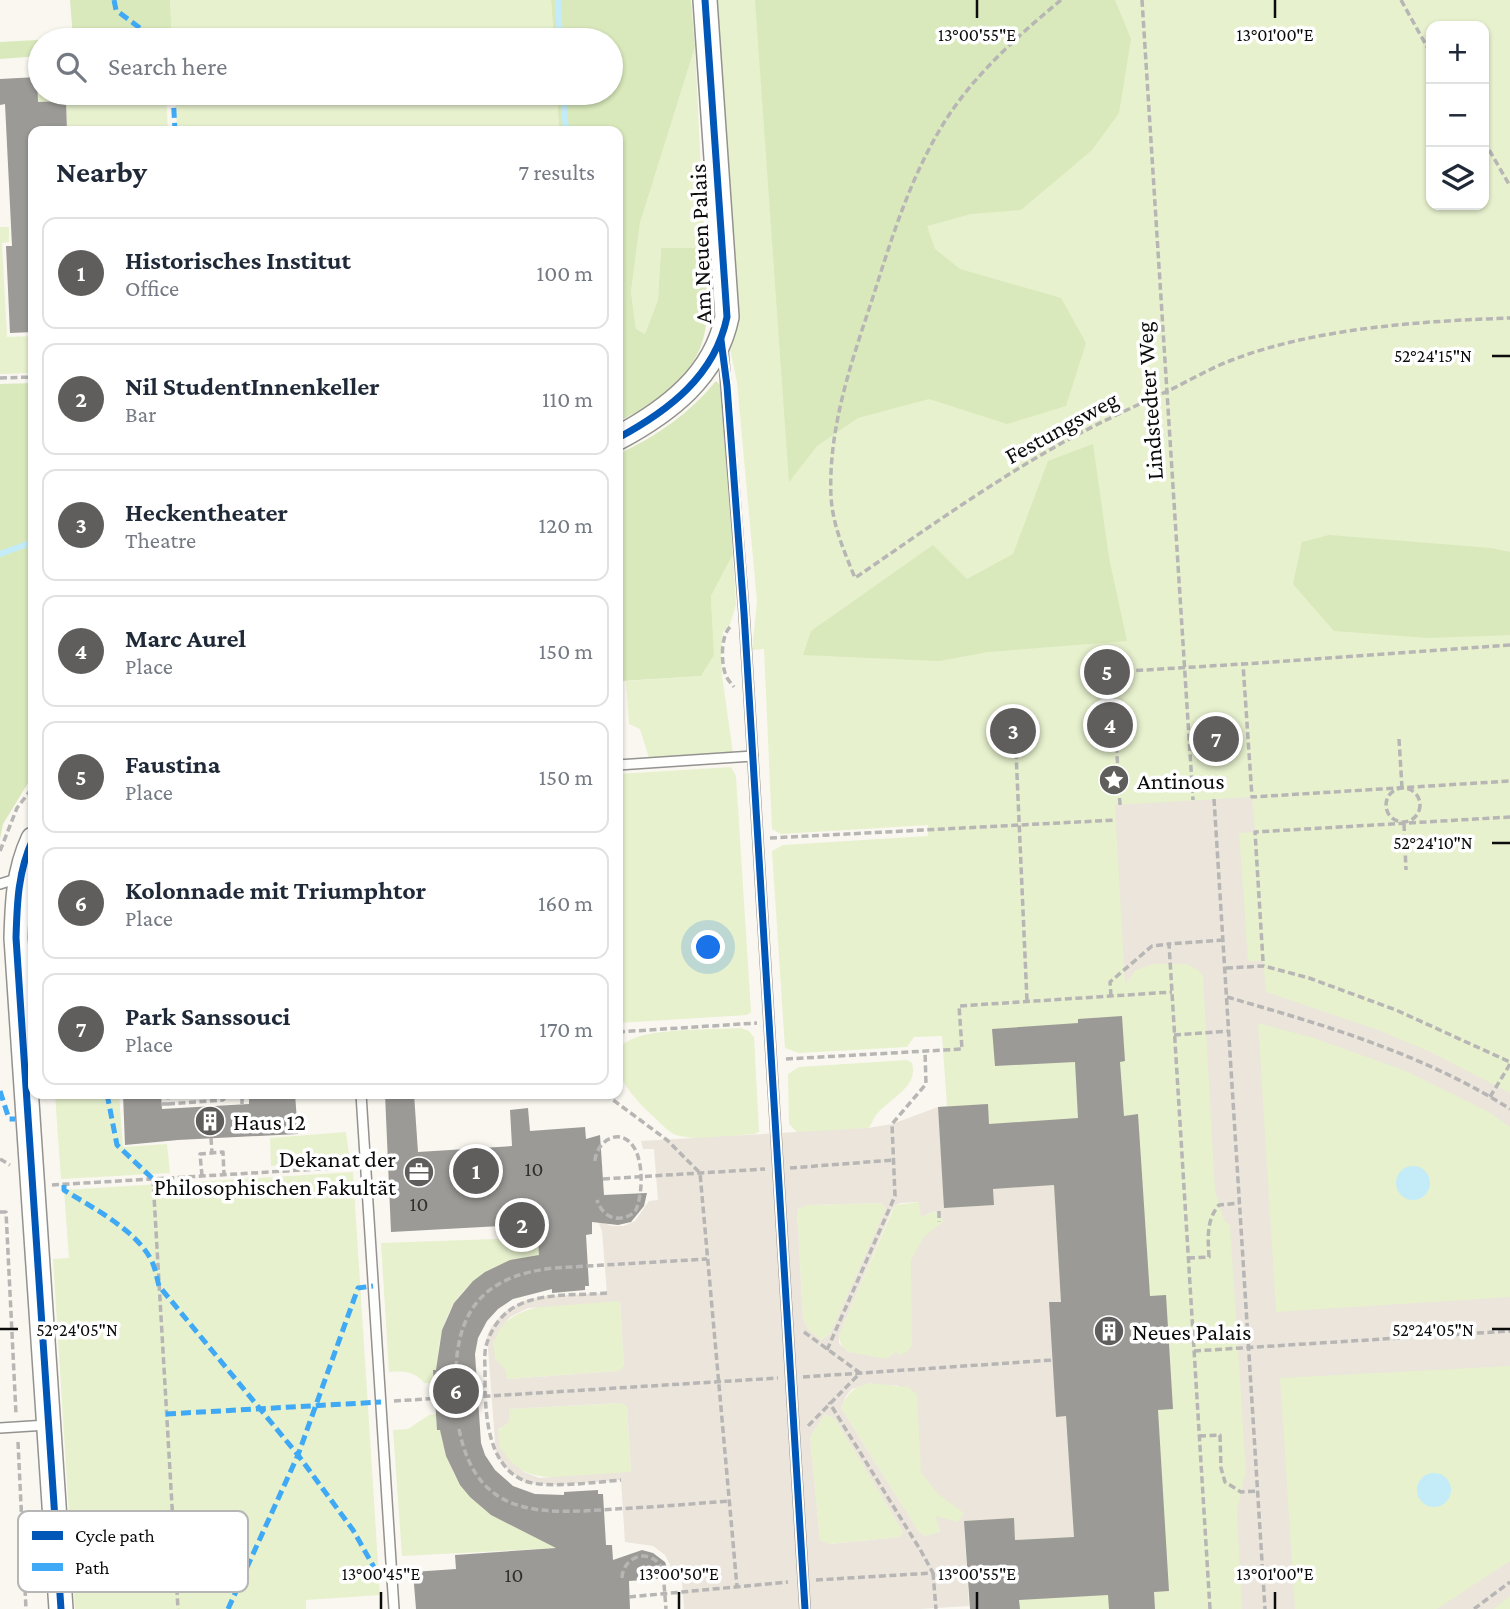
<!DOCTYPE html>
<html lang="en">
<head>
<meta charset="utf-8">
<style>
  :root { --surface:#fff; --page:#f2f2f3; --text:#1f2937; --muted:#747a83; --line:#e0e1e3; --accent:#5f5e5c }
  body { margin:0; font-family:"Crimson Pro",serif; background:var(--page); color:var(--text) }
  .controls { position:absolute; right:21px; top:21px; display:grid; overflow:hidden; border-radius:14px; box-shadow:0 2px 5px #0004 }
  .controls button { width:63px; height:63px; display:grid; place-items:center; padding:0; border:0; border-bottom:2px solid var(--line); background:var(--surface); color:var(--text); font:35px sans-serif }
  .you { position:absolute; left:709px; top:948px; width:24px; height:24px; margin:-18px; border:5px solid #fff; border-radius:50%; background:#1a73e8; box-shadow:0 0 0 10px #1a73e833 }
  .badge { display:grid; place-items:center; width:46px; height:46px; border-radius:50%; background:var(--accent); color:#fff; font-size:23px; font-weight:700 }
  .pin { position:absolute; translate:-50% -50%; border:4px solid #fff; box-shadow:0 2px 7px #0006 }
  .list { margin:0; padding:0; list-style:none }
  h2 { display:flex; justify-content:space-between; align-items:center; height:91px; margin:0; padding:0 28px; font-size:30px }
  h2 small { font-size:23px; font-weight:400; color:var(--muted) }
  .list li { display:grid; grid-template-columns:46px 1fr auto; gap:21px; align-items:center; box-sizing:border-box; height:112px; margin:0 14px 14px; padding:0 14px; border:2px solid var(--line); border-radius:14px }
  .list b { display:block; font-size:26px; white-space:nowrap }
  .list p { margin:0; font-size:23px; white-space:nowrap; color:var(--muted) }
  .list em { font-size:23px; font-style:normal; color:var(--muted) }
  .icon { flex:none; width:38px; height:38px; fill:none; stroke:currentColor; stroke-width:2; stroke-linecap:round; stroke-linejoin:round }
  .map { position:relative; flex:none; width:1510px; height:1609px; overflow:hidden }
  .search { position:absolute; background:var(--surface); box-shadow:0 2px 5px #0004; left:28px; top:28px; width:595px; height:77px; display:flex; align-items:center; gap:18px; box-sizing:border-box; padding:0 24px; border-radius:38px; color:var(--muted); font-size:26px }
  .panel { position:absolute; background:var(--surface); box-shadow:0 2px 5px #0004; left:28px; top:126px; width:595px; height:973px; border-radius:14px }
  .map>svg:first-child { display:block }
</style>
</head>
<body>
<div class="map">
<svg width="1510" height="1609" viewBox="0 0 1510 1609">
  <rect width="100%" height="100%" fill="#faf7f0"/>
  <!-- green -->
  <g fill="#e7f1ce" fill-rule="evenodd">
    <polygon points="170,0 551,0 554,40 172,40"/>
    <path d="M717,0H1510V1609H970L964,1521L959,1523L937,1517L940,1532L925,1536L919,1532L841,1408C851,1382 873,1378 898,1387L896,1352L886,1359C868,1359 840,1358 839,1335L895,1205L920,1202L921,1217L944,1208L938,1107L947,1106L942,1036L914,1037L907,1047L799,1053L785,1048L772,851L783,845L928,836V825L781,834L772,829L764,649L752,650L757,602L737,382L730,349L736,317ZM1431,26H1484V205H1431Z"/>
    <polygon points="695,47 705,256 696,248 661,248 658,300 645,334 636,329 631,292 640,223"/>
    <polygon points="36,64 40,64 40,93 166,93 168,131 67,131 66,101 38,102"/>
    <polygon points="175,93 557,93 559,131 177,131"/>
    <polygon points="0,227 9,227 9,242 2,243 7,337 33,336 33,373 0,374"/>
    <polygon points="733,554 736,605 730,624 723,632 721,651 722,675 733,753 649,758 640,729 629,724 626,681 701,676 714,655 711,596"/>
    <polygon points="731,767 736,776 751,1012 747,1015 618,1023 618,774"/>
    <path d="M741,1028L749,1031L754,1037L759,1132L754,1134C731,1136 703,1141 680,1136C669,1134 662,1124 654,1117C638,1103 594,1058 630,1040C653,1028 713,1030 741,1028Z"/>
    <path d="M907,1060L912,1063C919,1087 890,1098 877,1114C873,1118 873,1123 868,1128L798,1133L789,1124L788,1074L799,1067Z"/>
    <polygon points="55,1094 119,1094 123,1147 167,1144 170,1173 61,1179"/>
    <polygon points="346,1132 350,1161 271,1166 270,1138"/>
    <polygon points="353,1172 380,1595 306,1600 306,1609 75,1609 53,1259 69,1258 64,1190"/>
    <polygon points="881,1203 886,1208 830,1334 821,1340 809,1330 803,1319 797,1210 806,1205"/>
    <path d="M557,1237L550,1255C481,1259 436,1298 438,1370H433L434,1383H424C415,1371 403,1371 389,1372L381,1243Z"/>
    <path d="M620,1301L624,1367L619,1371L507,1379C503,1372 496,1363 494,1356C492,1349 493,1342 496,1335C515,1297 583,1303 620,1301Z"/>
    <path d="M620,1403L627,1406L631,1473C594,1475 515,1493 500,1446C498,1441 498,1435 498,1430L501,1429L509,1409Z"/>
    <path d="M436,1414L437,1430H442C448,1502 502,1520 558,1548L402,1556L393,1430L408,1429L429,1415Z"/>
    <polygon points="825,1414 835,1419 903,1532 900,1537 829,1544 820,1540 810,1437"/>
  </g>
  <!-- forest -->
  <g fill="#d9e9bb">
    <polygon points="70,0 170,0 172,40 40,40 40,56 0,59 0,42 73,38"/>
    <path d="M551,0H691L695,47L640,223L631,292L636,329L645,334L658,300L661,248H696L705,256C706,281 710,306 705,331C697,376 655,403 618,422V131H559L557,93H611V40H554Z"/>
    <polygon points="755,0 1115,0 1131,39 1119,113 1092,150 1021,210 971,214 927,226 935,249 960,269 1061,298 1086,343 1066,406 1007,424 929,399 858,418 817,446 789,482"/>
    <path d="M716,381L720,385L733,554L711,596L714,655L701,676L622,681L620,658L618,657V454C656,437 690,413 716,381Z"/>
    <polygon points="33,383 33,775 3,824 0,839 0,384"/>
    <polygon points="1093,444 1109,558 1127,641 988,652 939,661 803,655 811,631 933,545 967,579 1013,554 1048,461"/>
    <polygon points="1329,535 1491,548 1510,552 1510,635 1429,638 1334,631 1293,584 1302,542"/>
  </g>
  <!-- plaza -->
  <g fill="#ebe5db" fill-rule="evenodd">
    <polygon points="1252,797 1255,832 1239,833 1248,961 1263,961 1266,992 1378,1030 1430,1052 1510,1093 1510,1127 1487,1111 1406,1071 1314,1038 1258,1023 1276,1312 1510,1297 1510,1366 1280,1378 1295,1609 1242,1609 1237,1512 1246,1471 1230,1225 1224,1220 1215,1191 1203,976 1198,970 1187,964 1153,964 1136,970 1125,984 1115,805"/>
    <path d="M938,1107L945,1208L994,1205L993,1189L1054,1185L1061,1302H1050L1066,1416L1074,1537L1015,1540L1014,1518L964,1521L969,1606L920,1609H684L681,1567H671L665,1555L653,1546L625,1542L621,1480L557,1485L526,1483L509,1471L496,1455L487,1336L492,1326L504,1312L524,1301L544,1296L607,1293L602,1231L598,1221L612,1226H624L635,1221L649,1201L658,1200L654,1149H643L641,1141L868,1128L892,1124ZM919,1202L921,1217L935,1211L944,1221L924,1237L911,1260L912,1346L906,1353L897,1355V1351L886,1359L848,1352L839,1343V1335L892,1210L895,1205L901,1203ZM881,1203L886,1208L830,1334L821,1340L809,1330L803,1319L797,1210L806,1205ZM620,1301L624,1366L619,1371L507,1379L505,1369L495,1359L493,1343L500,1329L510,1317L528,1308ZM870,1383L908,1387L917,1394L921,1472L938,1494L964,1513L958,1522L936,1516L940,1532L925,1536L919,1532L841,1408L846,1396L852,1389ZM620,1403L627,1406L631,1472L539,1478L524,1472L510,1461L500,1447L498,1430L509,1422V1409ZM825,1414L835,1419L903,1532L900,1537L830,1544L820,1540L810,1437Z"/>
    <polygon points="1510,1561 1510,1596 1493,1609 1437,1609"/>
  </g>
  <!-- water -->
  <g fill="#c3ecf8">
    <circle cx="1413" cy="1183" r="17"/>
    <circle cx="1434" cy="1490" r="17"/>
  </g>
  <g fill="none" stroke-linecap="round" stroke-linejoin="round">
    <!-- stream -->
    <g stroke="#c3ecf8" stroke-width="6">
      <polyline points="558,0 560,40"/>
      <polyline points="563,93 566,131"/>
      <polyline points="0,554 33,542"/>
    </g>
  </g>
  <!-- building -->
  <g fill="#9c9a96">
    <polygon points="37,77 38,102 66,101 67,131 33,131 33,332 10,333 6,246 12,246 5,104 0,105 0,79"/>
    <polygon points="1122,1016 1125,1061 1120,1062 1124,1116 1138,1114 1150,1296 1166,1295 1173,1409 1158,1410 1169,1591 1154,1592 1155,1609 1109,1609 1108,1595 1019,1600 1020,1609 970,1609 964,1521 1014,1518 1015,1540 1074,1537 1066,1416 1056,1417 1049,1302 1061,1302 1054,1185 993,1189 994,1205 944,1208 938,1107 988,1104 989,1124 1078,1118 1075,1062 995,1066 992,1029 1078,1023 1078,1019"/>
    <polygon points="123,1094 161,1094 162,1109 249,1104 249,1094 295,1094 298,1134 178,1140 125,1145"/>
    <polygon points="385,1094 414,1094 418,1152 512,1146 510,1110 528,1108 530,1131 585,1127 586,1139 600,1135 604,1195 647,1193 644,1206 631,1222 618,1225 592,1222 592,1234 586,1235 589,1286 585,1286 585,1290 552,1293 552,1289 513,1299 498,1309 487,1321 478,1338 475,1354 481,1443 485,1455 495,1470 513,1486 535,1494 564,1495 564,1492 598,1490 598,1494 603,1494 606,1545 612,1545 613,1560 642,1550 653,1553 665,1562 671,1578 629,1581 630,1609 416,1609 413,1572 456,1569 455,1555 556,1548 491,1515 470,1497 460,1485 446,1456 440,1430 437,1430 433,1370 436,1370 442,1330 454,1303 473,1281 485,1272 510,1260 539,1255 537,1224 391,1232"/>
  </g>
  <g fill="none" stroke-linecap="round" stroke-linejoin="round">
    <!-- service casing -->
    <g stroke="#93928f" stroke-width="12">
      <g id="service">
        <polyline points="723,350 744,613 805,1609"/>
        <polyline points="618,765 753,756"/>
        <polyline points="0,884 19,878"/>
        <polyline points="361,1094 394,1609"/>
        <polyline points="0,1428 47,1425"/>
      </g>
    </g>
    <!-- tertiary casing -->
    <g stroke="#93928f" stroke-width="26">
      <g id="tertiary">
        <path d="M618,438C668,411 715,376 727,317L705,0"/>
        <path d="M33,839C18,871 17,903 16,938L61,1609"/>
      </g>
    </g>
    <!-- path -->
    <g stroke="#b7b6b5" stroke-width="3.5" stroke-dasharray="7 3.5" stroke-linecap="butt">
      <path d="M1061,0C1020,34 976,73 947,118C911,174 892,237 872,300C851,363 828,429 831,497C833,526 844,551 855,578C922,532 989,484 1060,444C1096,424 1133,407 1170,390C1190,380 1211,368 1232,360C1315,328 1422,321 1510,318"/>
      <polyline points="1142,0 1193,800"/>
      <polyline points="1401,0 1431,54"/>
      <polyline points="1484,141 1510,186"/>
      <polyline points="0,378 33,377"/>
      <path d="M730,627C721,636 721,660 725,673C726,678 731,683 734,687"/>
      <polyline points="1510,645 1243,664 1252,797 1510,781"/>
      <polyline points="1399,739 1402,788"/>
      <polyline points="1016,752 1027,1001"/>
      <circle cx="1403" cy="805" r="17"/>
      <polyline points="1214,799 1265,1609"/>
      <polyline points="1120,805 1112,672 1243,664"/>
      <polyline points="1404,824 1406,870"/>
      <polyline points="770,838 1116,820"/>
      <polyline points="0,851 17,808 33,787"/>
      <polyline points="1263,961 1255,832 1510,817"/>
      <polyline points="1226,968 1264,966 1309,978 1396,1010 1510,1062"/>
      <polyline points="1111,996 1110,982 1152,946 1169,944"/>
      <path d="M1227,997C1324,1025 1424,1054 1510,1109"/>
      <polyline points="618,1032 757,1023"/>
      <polyline points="1174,1035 1228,1031"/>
      <polyline points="786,1059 962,1049 959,1006 1172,992"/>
      <polyline points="605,1094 667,1140 700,1173 737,1587"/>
      <polyline points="1490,1097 1510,1064"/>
      <polyline points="162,1104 168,1104 168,1094"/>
      <polyline points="168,1104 223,1100 228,1094"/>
      <polyline points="242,1104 242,1099 247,1099 247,1094"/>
      <polyline points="211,1138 212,1153"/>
      <polyline points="0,1159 10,1165"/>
      <path d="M595,1161C596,1142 619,1126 633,1146C644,1161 643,1196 635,1212C619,1224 603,1218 597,1200"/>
      <polyline points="790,1168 894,1160"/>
      <polyline points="202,1176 200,1154 223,1152 224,1175"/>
      <polyline points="153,1179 178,1609"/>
      <polyline points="603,1179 765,1169"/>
      <polyline points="52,1185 352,1167"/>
      <polyline points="380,1191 389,1191"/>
      <polyline points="939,1211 939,1222"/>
      <polyline points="0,1212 6,1212 16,1414"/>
      <path d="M1188,1258L1209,1257C1208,1238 1206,1220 1219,1205L1239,1203"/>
      <path d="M607,1293C575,1296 530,1291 505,1314C496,1322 489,1335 486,1346C484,1354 485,1364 485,1373C485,1408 485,1465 525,1481C545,1489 598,1482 621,1480"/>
      <polyline points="804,1332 860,1373 808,1426"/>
      <polyline points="827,1350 895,1196 892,1124 926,1084 925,1051"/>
      <polyline points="1194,1351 1510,1331"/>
      <path d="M456,1368C459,1303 491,1275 554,1268L707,1259"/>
      <polyline points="803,1377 1053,1360"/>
      <polyline points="473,1397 778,1378"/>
      <polyline points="394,1401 441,1398"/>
      <path d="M459,1429C477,1519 541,1514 615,1509C653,1507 691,1504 729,1501"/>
      <polyline points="1199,1436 1220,1435 1221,1468 1225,1482 1241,1492 1258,1491"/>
      <polyline points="18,1442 26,1609"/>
      <polyline points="933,1573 936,1609"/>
      <path d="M622,1578C623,1554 654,1547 663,1571L666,1609"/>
      <polyline points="816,1580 933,1573 921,1551 829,1402"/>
      <polyline points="629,1597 788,1582"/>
      <polyline points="1210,1609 1169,944 1224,940"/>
      <polyline points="1474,1609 1510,1582"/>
    </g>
    <!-- service -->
    <use href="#service" stroke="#fefefd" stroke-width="9"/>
    <!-- tertiary -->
    <use href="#tertiary" stroke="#fefefd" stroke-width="23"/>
    <!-- quiet -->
    <g stroke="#3fa9f5" stroke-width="5" stroke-dasharray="10 5" stroke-linecap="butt">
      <polyline points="114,0 116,10 156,40"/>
      <polyline points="173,93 175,131"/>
      <polyline points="0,1091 9,1119 15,1119"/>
      <polyline points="107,1094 117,1145 153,1179"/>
      <path d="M64,1185V1190C93,1208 140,1232 153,1264C156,1271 157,1279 159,1286L298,1455L353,1530L375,1569L392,1580"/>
      <polyline points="166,1414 381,1402"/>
      <polyline points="228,1609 298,1455 358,1288 373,1286"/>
    </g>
    <!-- cycleway casing -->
    <g stroke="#fff" stroke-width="11">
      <g id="cycleway">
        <polyline points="721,340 727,386 744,613 805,1609"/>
        <path d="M618,438C668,411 715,376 727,317L705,0"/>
        <path d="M33,839C18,871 17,903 16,938L61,1609"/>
      </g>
    </g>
    <!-- cycleway -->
    <use href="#cycleway" stroke="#0057b8" stroke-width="7"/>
  </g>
  <!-- ticks -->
  <path fill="none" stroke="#0c0c0c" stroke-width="2.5" d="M977,0V18M1275,0V18M1492,356H1510M1492,843H1510M0,1329H18M1492,1329H1510M381,1592V1609M679,1592V1609M977,1592V1609M1275,1592V1609"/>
  <!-- icons -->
  <defs>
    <g id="sight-disc" transform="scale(1.575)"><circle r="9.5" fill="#5f5e5c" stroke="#fff"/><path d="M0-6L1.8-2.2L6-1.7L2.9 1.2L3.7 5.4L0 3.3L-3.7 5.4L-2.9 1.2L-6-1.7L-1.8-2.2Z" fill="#fff"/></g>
    <g id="building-disc" transform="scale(1.575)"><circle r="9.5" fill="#5f5e5c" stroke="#fff"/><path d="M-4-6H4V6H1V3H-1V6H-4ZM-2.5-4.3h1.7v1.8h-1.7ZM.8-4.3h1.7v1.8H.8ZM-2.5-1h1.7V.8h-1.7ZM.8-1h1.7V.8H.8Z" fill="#fff"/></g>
    <g id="office-disc" transform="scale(1.575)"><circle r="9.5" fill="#5f5e5c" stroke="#fff"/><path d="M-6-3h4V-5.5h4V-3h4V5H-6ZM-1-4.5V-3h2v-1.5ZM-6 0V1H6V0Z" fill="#fff"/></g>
  </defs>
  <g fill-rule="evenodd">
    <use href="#sight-disc" x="1114" y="780"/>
    <use href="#building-disc" x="210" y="1121"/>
    <use href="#office-disc" x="419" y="1172"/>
    <use href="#building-disc" x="1109" y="1331"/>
  </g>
  <g text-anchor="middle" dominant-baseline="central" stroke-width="7" stroke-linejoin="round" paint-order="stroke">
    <!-- number labels -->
    <g font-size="21" fill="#30302e">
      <text x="534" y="1169">10</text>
      <text x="419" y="1204">10</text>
      <text x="514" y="1575">10</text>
    </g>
    <!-- street labels -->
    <g font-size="24" fill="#0c0c0c" stroke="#fff">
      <text transform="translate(700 244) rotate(-92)">Am Neuen Palais</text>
      <text transform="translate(1149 401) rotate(-94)">Lindstedter Weg</text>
      <text transform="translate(1061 427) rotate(-29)">Festungsweg</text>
    </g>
    <!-- poi labels -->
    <g font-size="24" fill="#0c0c0c" stroke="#fff" text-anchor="start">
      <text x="1137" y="780">Antinous</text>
      <text x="233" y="1121">Haus 12</text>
      <text x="396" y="1158" text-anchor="end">Dekanat der<tspan x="396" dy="28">Philosophischen Fakultät</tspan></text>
      <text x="1132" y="1331">Neues Palais</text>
    </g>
  </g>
  <!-- legend -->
  <rect x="18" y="1511" width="230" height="81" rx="10" fill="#fff" stroke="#b6b6b6" stroke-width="2"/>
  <rect x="32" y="1531" width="31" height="9" fill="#0057b8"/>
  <rect x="32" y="1563" width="31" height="8" fill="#3fa9f5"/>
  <g font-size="19" fill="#0c0c0c">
    <text x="75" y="1542">Cycle path</text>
    <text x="75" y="1574">Path</text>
  </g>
  <g font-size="18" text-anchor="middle" fill="#0c0c0c" stroke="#fff" stroke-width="7" stroke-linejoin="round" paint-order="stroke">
    <text x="977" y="41">13°00'55"E</text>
    <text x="1275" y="41">13°01'00"E</text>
    <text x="1433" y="362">52°24'15"N</text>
    <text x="1433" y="849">52°24'10"N</text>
    <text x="77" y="1336">52°24'05"N</text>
    <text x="1433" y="1336">52°24'05"N</text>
    <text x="381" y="1580">13°00'45"E</text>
    <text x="679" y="1580">13°00'50"E</text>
    <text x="977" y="1580">13°00'55"E</text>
    <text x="1275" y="1580">13°01'00"E</text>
  </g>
</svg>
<div class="controls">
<button>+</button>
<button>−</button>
<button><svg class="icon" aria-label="layers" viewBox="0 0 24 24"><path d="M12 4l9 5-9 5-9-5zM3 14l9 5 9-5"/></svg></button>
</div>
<div class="you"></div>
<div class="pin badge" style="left:476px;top:1171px">1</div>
<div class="pin badge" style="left:522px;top:1225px">2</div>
<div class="pin badge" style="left:1013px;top:731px">3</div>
<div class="pin badge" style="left:1110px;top:725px">4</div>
<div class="pin badge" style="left:1107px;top:672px">5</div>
<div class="pin badge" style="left:456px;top:1391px">6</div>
<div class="pin badge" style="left:1216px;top:739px">7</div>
<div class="search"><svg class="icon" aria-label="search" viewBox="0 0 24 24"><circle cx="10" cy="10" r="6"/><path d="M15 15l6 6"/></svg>Search here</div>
<section class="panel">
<h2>Nearby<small>7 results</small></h2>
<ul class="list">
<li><span class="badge">1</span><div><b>Historisches Institut</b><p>Office</p></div><em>100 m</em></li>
<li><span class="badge">2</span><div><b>Nil StudentInnenkeller</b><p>Bar</p></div><em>110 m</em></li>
<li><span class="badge">3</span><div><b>Heckentheater</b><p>Theatre</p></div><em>120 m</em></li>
<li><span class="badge">4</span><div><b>Marc Aurel</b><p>Place</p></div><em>150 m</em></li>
<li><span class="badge">5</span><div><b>Faustina</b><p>Place</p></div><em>150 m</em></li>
<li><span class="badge">6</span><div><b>Kolonnade mit Triumphtor</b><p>Place</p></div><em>160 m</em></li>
<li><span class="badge">7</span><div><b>Park Sanssouci</b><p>Place</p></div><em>170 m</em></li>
</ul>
</section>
</div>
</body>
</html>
